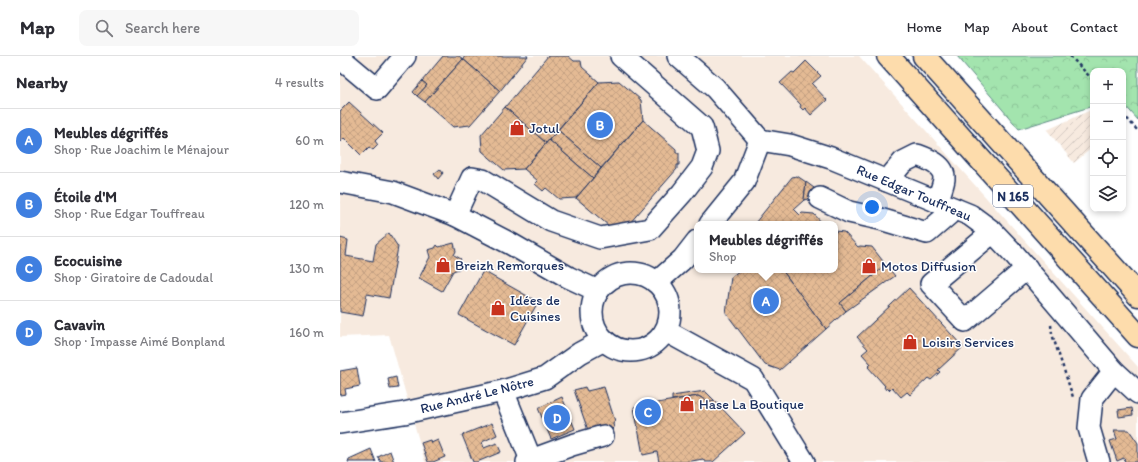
<!DOCTYPE html>
<html lang="en">
<head>
<meta charset="utf-8">
<style>
  :root { --surface:#fff; --page:#f7f7f7; --text:#2b2b33; --muted:#7c7c81; --line:#e1e1e2; --accent:#b45309 }
  body { margin:0; font-family:Itim,sans-serif; background:var(--page); color:var(--text) }
  .controls { position:absolute; right:12px; top:12px; display:grid; overflow:hidden; border-radius:8px; box-shadow:0 2px 6px #0003 }
  .controls button { width:36px; height:36px; display:grid; place-items:center; padding:0; border:0; border-bottom:1px solid var(--line); background:var(--surface); color:var(--text); font:20px sans-serif }
  .you { position:absolute; left:532px; top:151px; width:14px; height:14px; margin:-10px; border:3px solid #fff; border-radius:50%; background:#1a73e8; box-shadow:0 0 0 6px #1a73e833 }
  .badge { display:grid; place-items:center; width:26px; height:26px; border-radius:50%; background:var(--accent); color:#fff; font-size:13px; font-weight:700 }
  .pin { position:absolute; translate:-50% -50%; border:2px solid #fff; box-shadow:0 1px 4px #0006 }
  .popup { position:absolute; left:354px; top:165px; width:144px; height:52px; box-sizing:border-box; display:grid; place-content:center; border-radius:8px; background:var(--surface); filter:drop-shadow(0 1px 3px #0005); font-size:13px; white-space:nowrap; color:var(--muted) }
  .popup b { font-size:15px; color:var(--text) }
  .popup::after { content:''; position:absolute; left:50%; top:100%; margin-left:-8px; border:8px solid transparent; border-top-color:var(--surface) }
  .list { margin:0; padding:0; list-style:none }
  h2 { display:flex; justify-content:space-between; align-items:center; height:52px; margin:0; padding:0 16px; font-size:17px }
  h2 small { font-size:13px; font-weight:400; color:var(--muted) }
  .list li { display:grid; grid-template-columns:26px 1fr auto; gap:12px; align-items:center; box-sizing:border-box; height:64px; padding:0 16px; border-top:1px solid var(--line) }
  .list b { display:block; font-size:15px; white-space:nowrap }
  .list p { margin:0; font-size:13px; white-space:nowrap; color:var(--muted) }
  .list em { font-size:13px; font-style:normal; color:var(--muted) }
  .icon { flex:none; width:22px; height:22px; fill:none; stroke:currentColor; stroke-width:2; stroke-linecap:round; stroke-linejoin:round }
  .map { position:relative; flex:none; width:798px; height:406px; overflow:hidden }
  header { display:flex; align-items:center; gap:24px; box-sizing:border-box; height:56px; padding:0 20px; background:var(--surface); border-bottom:1px solid var(--line) }
  header strong { font-size:19px }
  nav { display:flex; gap:22px; margin-inline-start:auto; font-size:14px }
  .search { width:280px; height:36px; background:var(--page); display:flex; align-items:center; gap:10px; box-sizing:border-box; padding:0 14px; border-radius:8px; color:var(--muted); font-size:15px }
  main { display:flex }
  aside { flex:1; background:var(--surface) }
  .map>svg:first-child { display:block }
</style>
</head>
<body>
<header>
<strong>Map</strong>
<div class="search"><svg class="icon" aria-label="search" viewBox="0 0 24 24"><circle cx="10" cy="10" r="6"/><path d="M15 15l6 6"/></svg>Search here</div>
<nav><a>Home</a><a>Map</a><a>About</a><a>Contact</a></nav>
</header>
<main>
<aside>
<h2>Nearby<small>4 results</small></h2>
<ul class="list">
<li><span class="badge" style="background:#3f7fe0">A</span><div><b>Meubles dégriffés</b><p>Shop · Rue Joachim le Ménajour</p></div><em>60 m</em></li>
<li><span class="badge" style="background:#3f7fe0">B</span><div><b>Étoile d'M</b><p>Shop · Rue Edgar Touffreau</p></div><em>120 m</em></li>
<li><span class="badge" style="background:#3f7fe0">C</span><div><b>Ecocuisine</b><p>Shop · Giratoire de Cadoudal</p></div><em>130 m</em></li>
<li><span class="badge" style="background:#3f7fe0">D</span><div><b>Cavavin</b><p>Shop · Impasse Aimé Bonpland</p></div><em>160 m</em></li>
</ul>
</aside>
<div class="map">
<svg width="798" height="406" viewBox="0 0 798 406">
  <defs>
    <pattern id="industrial-furrows" width="10" height="10" patternUnits="userSpaceOnUse"><rect width="10" height="10" fill="#f7eadf"/><path d="M-1 1l2-2M0 10L10 0M9 11l2-2" fill="none" stroke="#d3c9c2"/></pattern>
    <pattern id="forest-crowns" width="20" height="18" patternUnits="userSpaceOnUse"><rect width="20" height="18" fill="#a3e4ae"/><path d="M2 6a3 3 0 1 1 6 0M12 15a3 3 0 1 1 6 0" fill="none" stroke="#8cc498"/></pattern>
    <pattern id="building-cross-hatch" width="8" height="8" patternUnits="userSpaceOnUse"><rect width="8" height="8" fill="#e4ba94"/><path d="M0 0l8 8M0 8l8-8" fill="none" stroke="#c3a082"/></pattern>
  </defs>
  <rect width="100%" height="100%" fill="#fff"/>
  <filter id="ink" filterUnits="userSpaceOnUse"><feTurbulence type="fractalNoise" baseFrequency=".025" numOctaves="2"/><feDisplacementMap in="SourceGraphic" scale="8" xChannelSelector="R" yChannelSelector="G"/><feConvolveMatrix kernelMatrix="1 2 1 2 8 2 1 2 1" color-interpolation-filters="sRGB"/></filter>
  <g filter="url(#ink)">
    <!-- built -->
    <path fill="#f7eadf" fill-rule="evenodd" d="M0,0H519L798,311V406H85L49,279L0,281ZM357,168H495V214H357Z"/>
    <!-- industrial -->
    <polygon fill="url(#industrial-furrows)" points="753,53 753,91 734,107 707,74"/>
    <!-- forest -->
    <polygon fill="url(#forest-crowns)" stroke="#5f8a86" points="617,0 798,0 798,64 783,47 783,15 753,15 753,50 679,73"/>
    <!-- building -->
    <g fill="url(#building-cross-hatch)" stroke="#1b2f5e">
      <polygon points="103,0 119,0 123,3 85,46 77,40 87,29 82,25"/>
      <polygon points="125,0 188,0 160,35 123,3"/>
      <polygon points="208,0 228,0 234,5 241,5 242,11 259,26 206,87 165,51"/>
      <polygon points="123,3 160,35 130,69 113,71 85,46"/>
      <polygon points="466,5 481,20 472,28 487,44 471,59 465,52 463,54 460,51 461,49 440,27 452,16 454,17"/>
      <polygon points="82,25 87,29 77,40 73,36"/>
      <polygon points="279,25 301,44 303,64 261,112 218,74 259,26"/>
      <polygon points="9,46 43,77 35,85 38,89 33,94 29,91 21,99 4,82 0,86 0,55"/>
      <polygon points="165,51 206,87 184,113 164,114 142,95 141,79"/>
      <polygon points="303,64 336,93 336,97 339,97 339,109 337,109 337,113 289,168 269,170 236,142"/>
      <polygon points="218,74 261,112 253,122 209,84"/>
      <polygon points="209,84 253,122 236,142 219,143 206,132 203,135 195,128 198,125 184,113"/>
      <polygon points="100,113 103,117 98,123 94,118"/>
      <polygon points="457,120 466,126 464,144 454,153 460,159 462,157 474,158 483,168 416,168 415,167 452,121"/>
      <polygon points="466,126 474,132 475,135 471,142 464,144"/>
      <polygon points="495,175 504,176 518,191 520,190 532,191 546,209 500,247 506,255 486,273 442,214 495,214"/>
      <polygon points="49,177 58,191 49,242 27,238 23,260 0,256 0,182 8,184 6,200 33,205 36,188"/>
      <polygon points="114,187 116,195 114,199 121,203 119,206 121,212 113,215 102,235 79,222 90,201 88,194 95,192 97,189 99,191"/>
      <polygon points="546,209 555,220 506,255 500,247"/>
      <polygon points="400,214 442,214 486,273 440,314 425,309 386,257 391,221"/>
      <polygon points="143,215 198,246 174,289 119,259"/>
      <polygon points="569,232 623,291 598,314 600,316 591,324 588,322 570,339 567,336 561,341 552,331 549,334 547,332 546,334 544,331 545,330 528,311 531,308 522,298 528,293 517,281"/>
      <polygon points="17,312 20,330 5,333 6,338 0,339 0,315"/>
      <polygon points="56,321 58,332 50,333 48,323"/>
      <polygon points="245,331 247,335 264,331 275,365 273,368 274,372 250,380 234,334"/>
      <polygon points="365,335 375,345 368,345 358,340 332,344 332,340"/>
      <polygon points="358,340 368,345 375,345 405,377 373,406 365,406 363,403 346,406 319,406 317,396 303,399 294,351"/>
      <polygon points="222,341 235,373 211,383 198,352"/>
      <polygon points="792,352 793,359 779,361 778,354"/>
      <polygon points="152,367 157,379 142,386 144,392 157,387 161,396 137,406 133,406 122,379"/>
      <polygon points="774,374 789,374 798,387 798,406 785,406 784,402 777,405 770,385 777,383"/>
      <polygon points="90,384 91,387 98,384 105,401 93,406 88,406 81,387"/>
      <polygon points="31,393 36,406 8,406 9,403"/>
      <polygon points="50,395 54,406 41,406 38,401"/>
    </g>
    <g fill="none" stroke-linecap="round" stroke-linejoin="round">
      <!-- minor casing -->
      <g stroke="#1b2f5e" stroke-width="24">
        <g id="minor">
          <polyline points="338,0 375,32 420,84 450,89 491,102 630,159 653,176 675,199 774,315 798,337"/>
          <polyline points="0,2 37,33 65,0"/>
          <path d="M547,125L563,106L577,99C588,103 605,109 604,123C603,131 599,139 597,146"/>
          <polyline points="0,126 53,136 115,159 171,188 228,221 258,235"/>
          <polyline points="480,142 509,156 540,163 587,177 615,153"/>
          <polyline points="115,159 132,122 143,124 211,165 260,182 310,173 342,137 362,111 368,95 362,71 281,0"/>
          <polyline points="370,168 404,126 420,84"/>
          <polyline points="653,176 591,228 625,265 687,212"/>
          <circle cx="291" cy="256" r="39"/>
          <polyline points="317,226 343,203 357,185"/>
          <polyline points="326,275 413,323 464,406"/>
          <polyline points="163,335 191,404 187,406"/>
          <polyline points="0,367 64,357 163,335 205,322 240,297 264,284"/>
          <polyline points="191,404 232,389 263,380"/>
          <polyline points="759,406 749,372 752,343 774,315"/>
        </g>
      </g>
      <!-- highway casing -->
      <g stroke="#1b2f5e" stroke-width="25">
        <g id="highway">
          <polyline points="548,0 798,280"/>
          <polyline points="584,0 798,239"/>
        </g>
      </g>
      <!-- path -->
      <g stroke="#1b2f5e" stroke-width="2.5" stroke-dasharray="3 3" stroke-linecap="butt">
        <polyline points="730,0 753,24"/>
        <polyline points="783,58 798,75"/>
        <polyline points="711,269 712,278 733,341"/>
      </g>
      <!-- minor -->
      <use href="#minor" stroke="#fff" stroke-width="21"/>
      <!-- highway -->
      <use href="#highway" stroke="#fddcac" stroke-width="22"/>
    </g>
  </g>
  <!-- icons -->
  <defs>
    <g id="shop-bare" transform="scale(1.2)"><path d="M-5-2.5h2.3a2.7 3.5 0 0 1 5.4 0H5L5.5 6h-11ZM-1.5-2.5h3a1.5 2.3 0 0 0-3 0Z" fill="#c8321e" stroke="#fff" stroke-width="2.5" paint-order="stroke"/></g>
  </defs>
  <g fill-rule="evenodd">
    <use href="#shop-bare" x="177" y="72"/>
    <use href="#shop-bare" x="103" y="209"/>
    <use href="#shop-bare" x="529" y="210"/>
    <use href="#shop-bare" x="158" y="252"/>
    <use href="#shop-bare" x="570" y="286"/>
    <use href="#shop-bare" x="347" y="348"/>
  </g>
  <g text-anchor="middle" dominant-baseline="central" stroke-width="3" stroke-linejoin="round" paint-order="stroke">
    <!-- shield labels -->
    <rect fill="#fff" stroke="#5f6d8e" stroke-width="1" x="653" y="129" width="40" height="22" rx="3"/>
    <g font-size="13" font-weight="bold" fill="#1b2f5e">
      <text x="673" y="140">N 165</text>
    </g>
    <!-- poi labels -->
    <g font-size="14" fill="#1b2f5e" stroke="#fff" text-anchor="start">
      <text x="189" y="72">Jotul</text>
      <text x="115" y="209">Breizh Remorques</text>
      <text x="541" y="210">Motos Diffusion</text>
      <text x="170" y="244">Idées de<tspan x="170" dy="16">Cuisines</tspan></text>
      <text x="582" y="286">Loisirs Services</text>
      <text x="359" y="348">Hase La Boutique</text>
    </g>
    <!-- street labels -->
    <g font-size="14" fill="#1b2f5e" stroke="#fff">
      <text transform="translate(574 137) rotate(23)">Rue Edgar Touffreau</text>
      <text transform="translate(137 339) rotate(-14)">Rue André Le Nôtre</text>
    </g>
  </g>
</svg>
<div class="controls">
<button>+</button>
<button>−</button>
<button><svg class="icon" aria-label="locate" viewBox="0 0 24 24"><circle cx="12" cy="12" r="6"/><path d="M12 2v4M12 18v4M2 12h4M18 12h4"/></svg></button>
<button><svg class="icon" aria-label="layers" viewBox="0 0 24 24"><path d="M12 4l9 5-9 5-9-5zM3 14l9 5 9-5"/></svg></button>
</div>
<div class="you"></div>
<div class="pin badge" style="left:426px;top:245px;background:#3f7fe0">A</div>
<div class="popup"><b>Meubles dégriffés</b>Shop</div>
<div class="pin badge" style="left:260px;top:69px;background:#3f7fe0">B</div>
<div class="pin badge" style="left:308px;top:356px;background:#3f7fe0">C</div>
<div class="pin badge" style="left:217px;top:362px;background:#3f7fe0">D</div>
</div>
</main>
</body>
</html>
